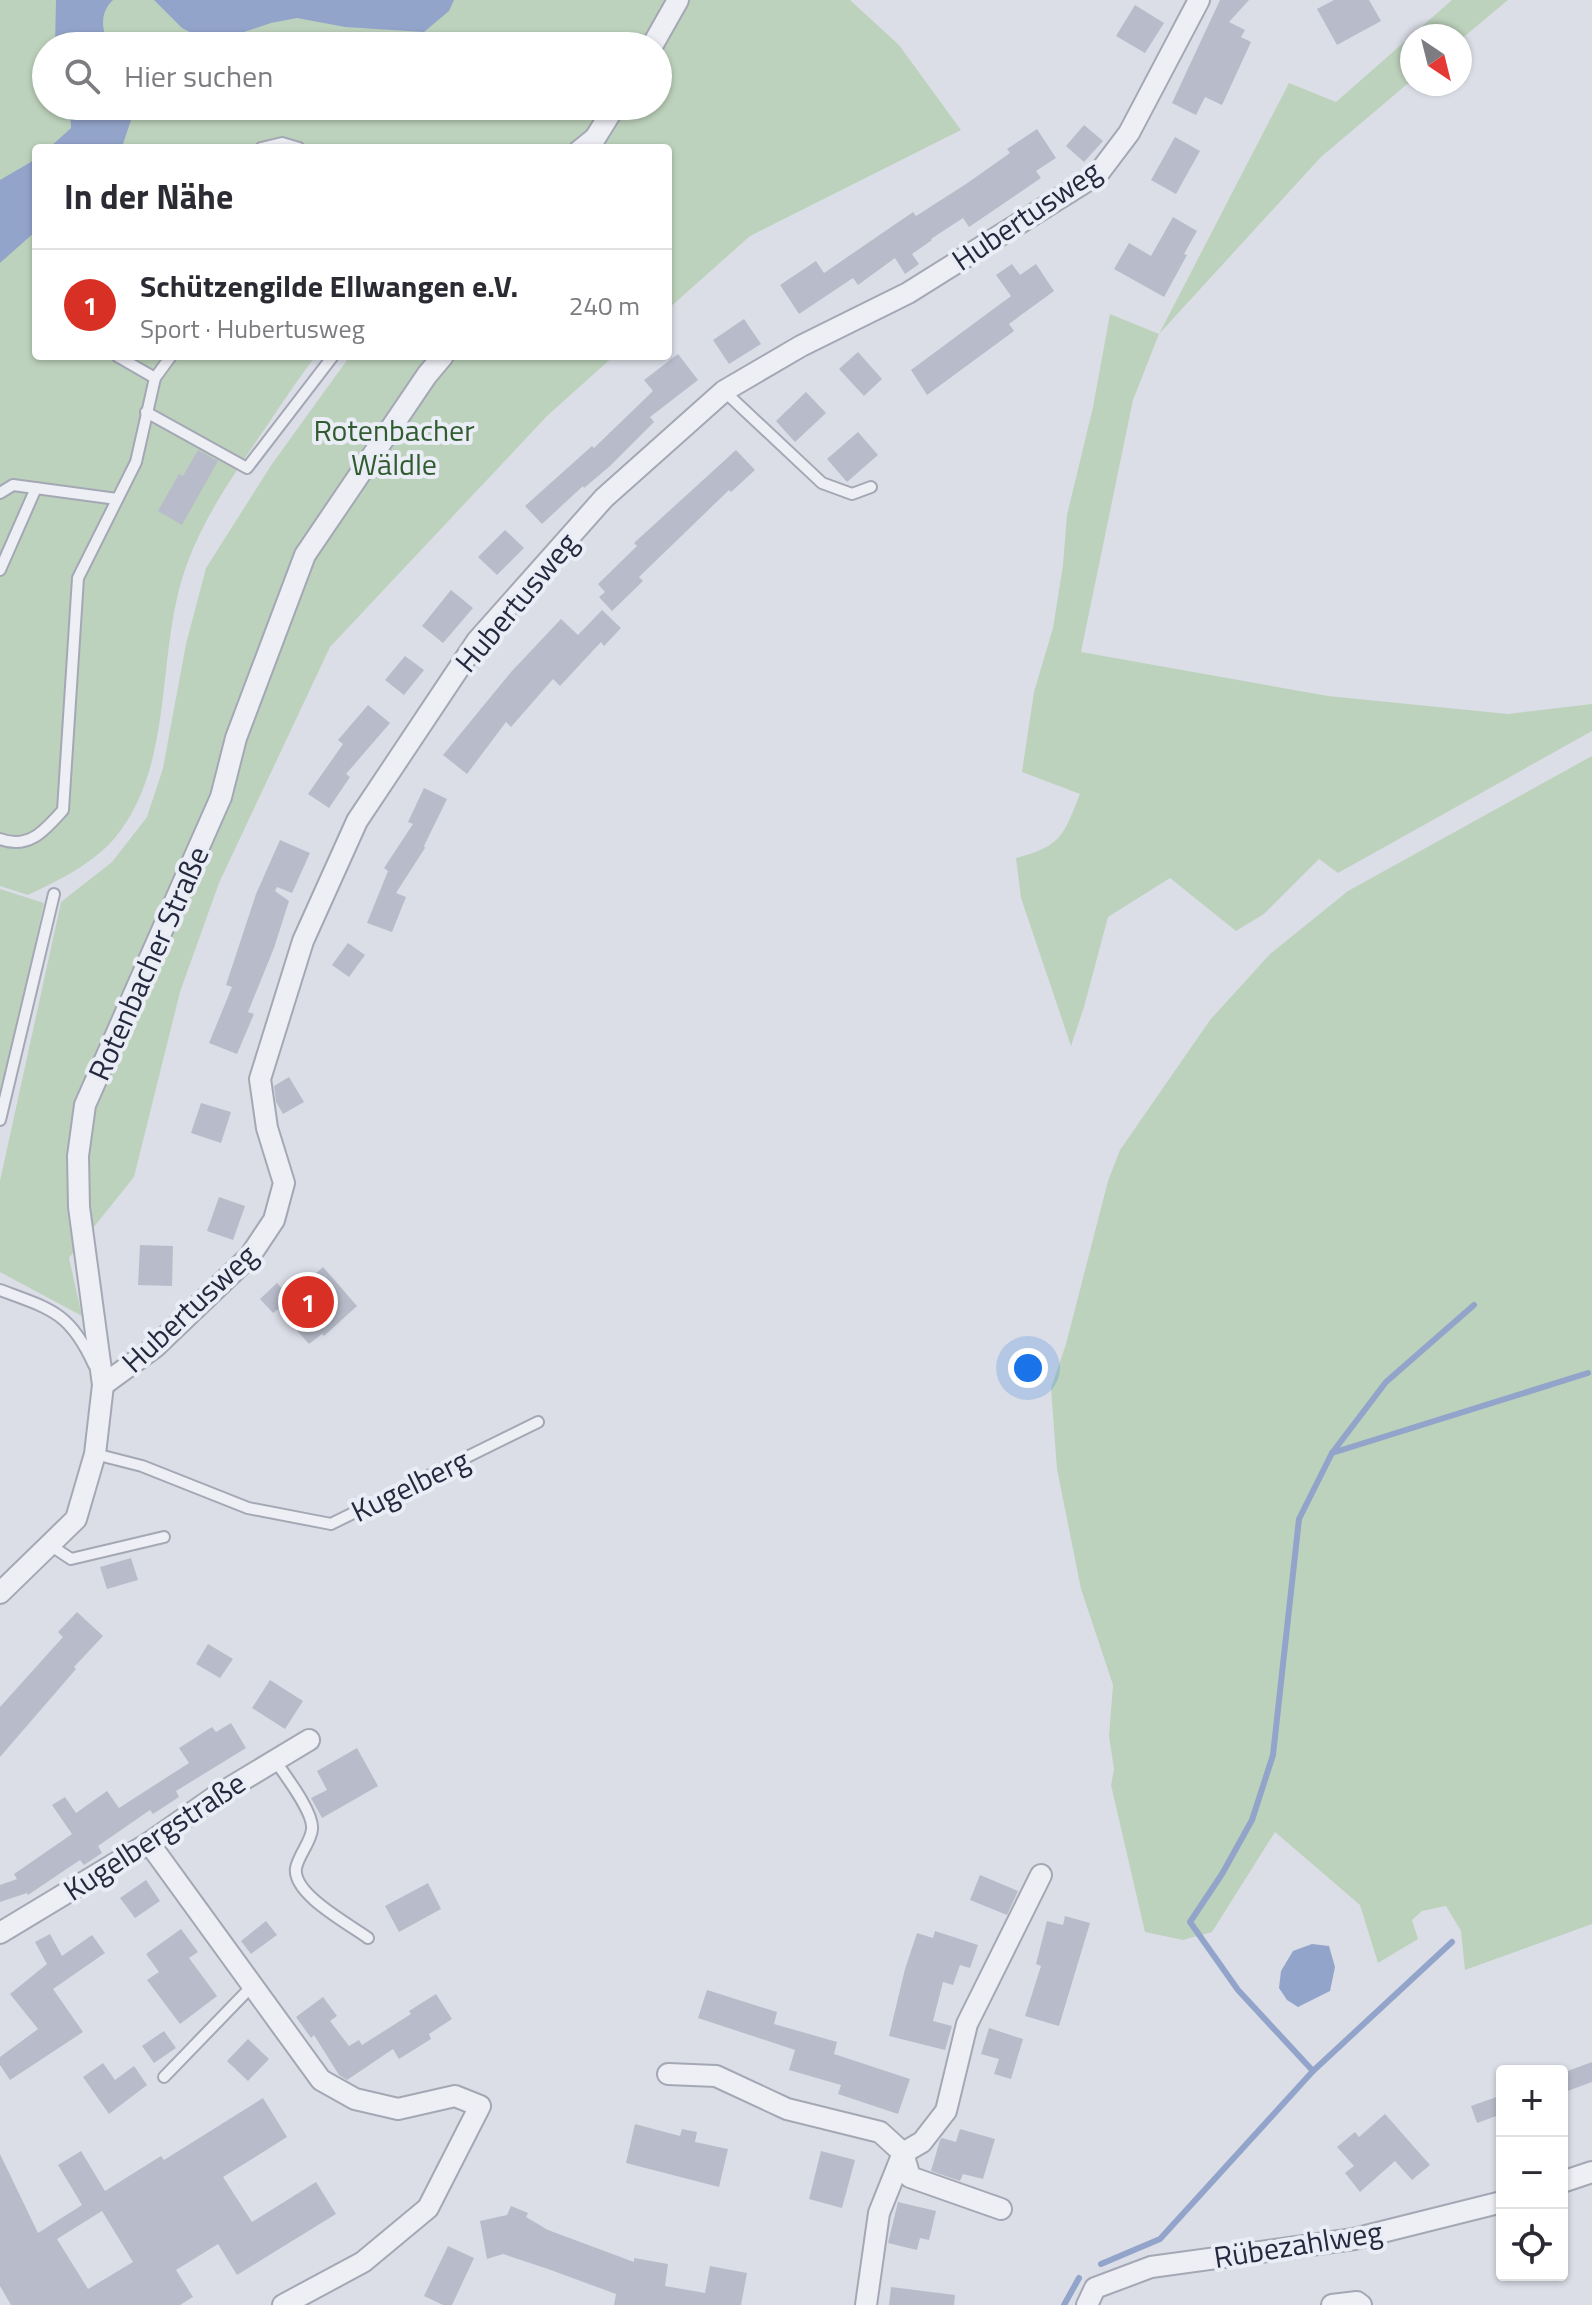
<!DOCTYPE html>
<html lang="de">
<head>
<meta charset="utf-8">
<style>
  :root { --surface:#fff; --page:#f2f2f3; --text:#2b2b33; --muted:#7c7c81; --line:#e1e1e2; --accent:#d93025 }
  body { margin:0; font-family:"Titillium Web",sans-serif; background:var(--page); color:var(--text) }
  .controls { position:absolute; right:24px; bottom:24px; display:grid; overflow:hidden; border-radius:8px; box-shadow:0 2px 6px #0004 }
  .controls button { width:72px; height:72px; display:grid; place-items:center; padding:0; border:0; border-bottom:2px solid var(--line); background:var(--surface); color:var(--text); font:40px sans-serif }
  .compass { position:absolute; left:1400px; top:24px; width:72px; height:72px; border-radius:50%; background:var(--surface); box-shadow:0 2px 6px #0004; rotate:145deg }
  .you { position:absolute; left:1028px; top:1368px; width:28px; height:28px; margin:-20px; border:6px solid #fff; border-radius:50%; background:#1a73e8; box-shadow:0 0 0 12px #1a73e833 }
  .badge { display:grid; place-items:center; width:52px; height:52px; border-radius:50%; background:var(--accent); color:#fff; font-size:26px; font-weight:700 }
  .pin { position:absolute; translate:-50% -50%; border:4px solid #fff; box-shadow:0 2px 8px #0006 }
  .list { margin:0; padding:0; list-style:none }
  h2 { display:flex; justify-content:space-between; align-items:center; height:104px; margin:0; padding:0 32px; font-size:34px }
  h2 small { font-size:26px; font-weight:400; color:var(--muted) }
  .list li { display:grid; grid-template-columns:52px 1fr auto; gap:24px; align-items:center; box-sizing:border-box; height:112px; padding:0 32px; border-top:2px solid var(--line) }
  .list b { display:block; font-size:30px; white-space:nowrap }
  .list p { margin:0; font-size:26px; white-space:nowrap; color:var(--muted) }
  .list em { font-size:26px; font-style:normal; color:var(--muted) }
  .icon { flex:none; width:44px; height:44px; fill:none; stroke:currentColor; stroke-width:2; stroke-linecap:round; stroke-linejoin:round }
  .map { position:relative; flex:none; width:1592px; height:2305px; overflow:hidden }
  .search { position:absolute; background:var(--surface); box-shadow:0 2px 6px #0004; left:32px; top:32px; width:640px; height:88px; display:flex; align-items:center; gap:20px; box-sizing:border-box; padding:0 28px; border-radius:44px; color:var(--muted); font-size:30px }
  .panel { position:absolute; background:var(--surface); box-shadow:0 2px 6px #0004; left:32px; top:144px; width:640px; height:216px; border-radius:8px }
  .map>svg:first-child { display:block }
</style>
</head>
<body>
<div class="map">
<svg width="1592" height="2305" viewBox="0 0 1592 2305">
  <rect width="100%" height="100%" fill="#dbdee7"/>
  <!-- green -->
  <g fill="#bdd2bc" fill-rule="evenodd">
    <path d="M0,0H850L899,45L961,130L750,236L668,309V148H36V356H316C297,380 281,405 264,430C230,480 194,531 179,590C158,672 171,771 114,839C92,864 58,881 28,895L0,886ZM46,46H658V106H46Z"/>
    <path d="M1452,0H1508L1460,40V36H1412V80L1321,157L1159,334L1133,400L1081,652L1328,696L1508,714L1592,704V731L1338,873L1319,859L1264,914L1236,931L1170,878L1108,917L1084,1007L1071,1046L1021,898L1016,858C1062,846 1063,836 1080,794L1022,772L1034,692L1053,628L1063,565L1067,515L1093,407L1110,314L1159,334L1289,83L1336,102Z"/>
    <polygon points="350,356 614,356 547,416 330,647 219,883 180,992 134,1177 69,1258 82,1316 0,1272 0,1181 61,902 112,862 147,817 163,768 186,644 206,568 272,464"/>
    <polygon points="1592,756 1592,1924 1465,1970 1461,1931 1446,1906 1422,1911 1412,1920 1418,1939 1378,1963 1360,1905 1275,1832 1212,1932 1183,1940 1145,1932 1111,1785 1114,1769 1109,1736 1113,1685 1081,1589 1057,1469 1051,1388 1066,1344 1108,1181 1120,1150 1210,1020 1270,954 1348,891"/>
    <polygon points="0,889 44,903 0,1104"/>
  </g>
  <!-- water -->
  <g fill="#93a4cb">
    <path d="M56,0H113C99,13 102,30 109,46H55Z"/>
    <polygon points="154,0 454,0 449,11 424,32 345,27 297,18 271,23 211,43 182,28"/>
    <polygon points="70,106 131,106 131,120 122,147 49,148 71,128"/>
    <polygon points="36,159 36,231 0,263 0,180"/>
    <polygon points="1312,1944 1329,1946 1335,1967 1330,1991 1298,2007 1287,2000 1279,1988 1281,1971 1293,1951"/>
  </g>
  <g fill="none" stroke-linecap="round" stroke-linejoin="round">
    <!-- stream -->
    <g stroke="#93a4cb" stroke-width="6">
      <polyline points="1332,1453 1588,1373"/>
      <polyline points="1313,2071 1238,1990 1190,1922 1222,1874 1252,1820 1273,1755 1299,1519 1332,1453 1386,1382 1474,1305"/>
      <polyline points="1101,2264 1160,2239 1313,2071 1452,1942"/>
      <polyline points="1064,2305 1079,2278"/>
    </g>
  </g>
  <!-- building -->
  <g fill="#b8bcca" fill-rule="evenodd">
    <polygon points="1220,0 1249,0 1229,22 1245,30 1241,37 1251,42 1222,105 1205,97 1196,115 1172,103"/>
    <polygon points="1334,0 1369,0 1381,21 1337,45 1317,9"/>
    <polygon points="1135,5 1164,23 1145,53 1116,36"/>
    <polygon points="1084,125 1103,141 1084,162 1066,146"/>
    <polygon points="1037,129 1056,158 1036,171 1041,178 969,227 963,218 931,239 932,240 912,254 919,264 905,274 895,258 858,285 853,278 799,314 780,285 816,261 824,273 913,212 916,216 966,184 1010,153 1007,149"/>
    <polygon points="1175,137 1200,151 1176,194 1151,180"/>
    <polygon points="1173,217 1197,231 1184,254 1187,255 1164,297 1114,269 1129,243 1151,256"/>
    <polygon points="1012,264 1020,275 1036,264 1054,291 1009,324 1014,331 927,395 911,370 1011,296 996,275"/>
    <polygon points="744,319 761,344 729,364 713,340"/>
    <polygon points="858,352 882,379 864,396 839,369"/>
    <polygon points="678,354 698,380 650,417 654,422 610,466 584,488 583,486 542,524 525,506 592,446 594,448 653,391 644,380"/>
    <polygon points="806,392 826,413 795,442 776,421"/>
    <polygon points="858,432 878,455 847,482 827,459"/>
    <polygon points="198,450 218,461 182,525 158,511 179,474 183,476"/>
    <polygon points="736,450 755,470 731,492 729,490 639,577 643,581 612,611 599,597 605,592 598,584 637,546 634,543"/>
    <polygon points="505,530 524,548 497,575 478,557"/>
    <polygon points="451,590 473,608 443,643 422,626"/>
    <polygon points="602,610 621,628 604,646 601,642 560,686 553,679 511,727 506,722 467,774 443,755 511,672 561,619 578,635"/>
    <polygon points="405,656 424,670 404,695 385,680"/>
    <polygon points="368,705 390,723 346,774 350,777 329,808 308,794 343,744 338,740"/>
    <polygon points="424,788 447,799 424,846 425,848 396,893 406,897 392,932 367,923 388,871 384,868 413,824 408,822"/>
    <polygon points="280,840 310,853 292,893 277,887 275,891 289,901 274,948 248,1012 254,1014 237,1054 209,1043 232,987 226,985 256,894"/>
    <polygon points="348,943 365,955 349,977 332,965"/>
    <polygon points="289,1077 304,1102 283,1114 276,1102 274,1086"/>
    <polygon points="201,1103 231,1112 221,1143 191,1133"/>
    <polygon points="219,1197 245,1206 233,1240 207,1231"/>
    <polygon points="140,1245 173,1246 172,1286 138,1285"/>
    <polygon points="323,1267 357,1306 324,1336 322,1334 309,1344 278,1309 273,1313 260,1299 277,1283 289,1297"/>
    <polygon points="131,1558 138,1580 107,1589 100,1567"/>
    <polygon points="77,1612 103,1636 74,1667 76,1669 0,1757 0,1707 63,1637 58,1632"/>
    <polygon points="208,1644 233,1659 220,1678 196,1664"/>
    <polygon points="270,1680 303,1701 285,1729 252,1708"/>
    <polygon points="231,1723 246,1748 176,1791 179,1797 153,1814 150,1810 98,1846 102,1853 84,1865 80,1860 28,1895 27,1893 0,1902 0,1885 17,1879 14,1874 72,1834 52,1805 65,1797 76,1813 107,1791 119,1808 189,1763 179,1748 212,1727 216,1732"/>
    <polygon points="357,1748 378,1786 322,1818 311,1798 327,1790 317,1771"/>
    <polygon points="980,1875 1018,1891 1007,1915 970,1900"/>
    <polygon points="146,1880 160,1901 135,1918 120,1898"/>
    <polygon points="428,1883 441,1909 399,1932 385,1906"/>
    <polygon points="1065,1916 1090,1923 1059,2026 1025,2016 1041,1966 1036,1964 1047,1921 1063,1925"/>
    <polygon points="266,1921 277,1935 251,1954 241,1941"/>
    <polygon points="181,1929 198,1952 189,1958 217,1996 180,2024 147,1980 159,1972 146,1954"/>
    <polygon points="935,1931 978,1945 970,1968 960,1965 953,1985 943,1982 933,2021 952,2026 945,2050 889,2036 905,1969 917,1933 933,1938"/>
    <polygon points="50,1934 62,1956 92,1935 105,1953 53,1989 83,2032 10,2080 0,2065 0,2057 38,2029 10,1994 47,1964 35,1942"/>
    <polygon points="707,1990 777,2012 774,2024 837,2042 834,2054 910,2079 898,2114 838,2094 841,2085 789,2070 795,2050 698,2018"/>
    <polygon points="436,1994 452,2019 429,2034 431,2039 399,2059 393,2049 347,2080 339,2075 314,2035 311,2038 296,2017 323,1997 337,2016 330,2021 349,2046 359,2040 362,2045 411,2014 409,2011"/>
    <polygon points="989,2028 1023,2039 1011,2079 994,2074 999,2059 981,2054"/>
    <polygon points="164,2031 176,2048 154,2063 142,2046"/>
    <polygon points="248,2039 269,2059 248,2081 227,2061"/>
    <polygon points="1592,2062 1592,2082 1562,2093 1562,2073"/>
    <polygon points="103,2063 115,2080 134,2066 147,2085 109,2114 83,2077"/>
    <polygon points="1502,2095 1502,2114 1477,2123 1471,2106"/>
    <path d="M263,2098L287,2137L223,2177L252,2222L316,2182L336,2214L237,2275L218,2244L176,2270L193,2297L180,2305H11L0,2286V2154L38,2233L82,2205L58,2165L81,2151L105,2191L161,2156L164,2160ZM102,2211L133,2262L88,2289L57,2239Z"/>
    <polygon points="1385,2114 1430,2165 1412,2180 1395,2161 1360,2192 1345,2173 1354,2166 1337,2147 1355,2132 1359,2137"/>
    <polygon points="635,2124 680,2136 682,2129 697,2132 695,2142 728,2149 719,2187 626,2163"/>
    <polygon points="960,2129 995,2139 983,2179 963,2174 960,2181 931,2171 940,2140 942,2138 956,2142"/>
    <polygon points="821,2151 855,2160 842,2208 809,2199"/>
    <polygon points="898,2202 936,2211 929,2240 920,2238 917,2250 888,2243"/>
    <polygon points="511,2206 528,2213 526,2217 548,2230 634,2262 634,2258 668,2264 665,2286 705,2293 710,2266 747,2273 741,2305 614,2305 616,2294 548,2269 503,2254 487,2259 480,2221 507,2215"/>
    <polygon points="448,2246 474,2258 452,2305 443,2305 424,2296"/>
    <polygon points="891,2287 955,2295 954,2305 889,2305"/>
  </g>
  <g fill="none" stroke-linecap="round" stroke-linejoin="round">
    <!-- lane casing -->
    <g stroke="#a4a8b4" stroke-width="14">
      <g id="lane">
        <polyline points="261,148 282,143 299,148"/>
        <polyline points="575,148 591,135"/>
        <polyline points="117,356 155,378"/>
        <polyline points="724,391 822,483 852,494 871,487"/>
        <polyline points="146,412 247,468 333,356"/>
        <polyline points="0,493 13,485 117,499"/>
        <polyline points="0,570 36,488"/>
        <path d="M0,839C29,850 45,830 63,810L78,578L136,462L155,378L171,356"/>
        <polyline points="0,1120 54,894"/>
        <path d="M0,1290C51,1309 70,1312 94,1365"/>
        <polyline points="95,1454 142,1466 248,1508 331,1524 538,1422"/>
        <polyline points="50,1545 71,1559 164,1537"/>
        <path d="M274,1759C284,1774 314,1812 312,1829C311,1842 299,1854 296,1868C292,1894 349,1924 368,1938"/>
        <polyline points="164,2077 253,1985"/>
      </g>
    </g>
    <!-- street casing -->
    <g stroke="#a4a8b4" stroke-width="24">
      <g id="street">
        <polyline points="652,46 678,0"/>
        <polyline points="589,148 615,106"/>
        <polyline points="103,1385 155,1347 250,1256 274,1220 284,1183 267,1128 260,1079 303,941 357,821 477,641 604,498 724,391 801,346 908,293 1098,174 1129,133 1199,0"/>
        <polyline points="0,1593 76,1519 95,1454 103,1385 79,1207 78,1156 85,1105 221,797 236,738 305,555 427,375 443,356"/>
        <polyline points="149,1843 321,2080 355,2099 398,2109 455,2096 480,2106 428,2208 363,2262 283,2305"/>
        <polyline points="0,1933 149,1843 216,1796 309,1740"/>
        <polyline points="668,2074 716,2076 787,2109 880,2132 903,2153 910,2177 1001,2209"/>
        <polyline points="1562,2182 1592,2172"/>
        <polyline points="866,2305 879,2213 903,2153 922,2142 946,2111 967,2024 1041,1875"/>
        <polyline points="1087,2305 1095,2288 1151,2267 1354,2239 1502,2202"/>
        <polyline points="1332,2305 1357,2302 1361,2305"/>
      </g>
    </g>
    <!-- lane -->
    <use href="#lane" stroke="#eeeff5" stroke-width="10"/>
    <!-- street -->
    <use href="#street" stroke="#eeeff5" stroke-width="20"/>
  </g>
  <g text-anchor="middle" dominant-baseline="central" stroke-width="8" stroke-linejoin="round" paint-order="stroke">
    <!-- street labels -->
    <g font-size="30" fill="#24293e" stroke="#eaedf5">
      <text transform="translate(1026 215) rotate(-34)">Hubertusweg</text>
      <text transform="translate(516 602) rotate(-50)">Hubertusweg</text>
      <text transform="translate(148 963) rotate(-66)">Rotenbacher Straße</text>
      <text transform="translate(189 1308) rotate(-43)">Hubertusweg</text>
      <text transform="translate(410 1485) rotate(-26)">Kugelberg</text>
      <text transform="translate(154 1836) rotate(-33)">Kugelbergstraße</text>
      <text transform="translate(1298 2244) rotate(-9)">Rübezahlweg</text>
    </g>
    <!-- park labels -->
    <g font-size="30" fill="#315b30" stroke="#eaedf5">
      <text x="394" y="430">Rotenbacher<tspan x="394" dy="34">Wäldle</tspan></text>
    </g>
  </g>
</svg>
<div class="controls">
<button>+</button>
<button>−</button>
<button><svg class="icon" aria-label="locate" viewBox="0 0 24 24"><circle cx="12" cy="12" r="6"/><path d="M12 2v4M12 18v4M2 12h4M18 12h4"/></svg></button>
</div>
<svg class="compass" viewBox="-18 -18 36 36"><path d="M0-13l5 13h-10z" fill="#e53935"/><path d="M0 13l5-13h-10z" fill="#7c7c81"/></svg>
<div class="you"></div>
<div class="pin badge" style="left:308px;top:1302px">1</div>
<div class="search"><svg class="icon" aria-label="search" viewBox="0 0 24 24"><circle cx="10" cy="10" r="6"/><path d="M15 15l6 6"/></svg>Hier suchen</div>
<section class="panel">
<h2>In der Nähe<small></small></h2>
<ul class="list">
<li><span class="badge">1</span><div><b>Schützengilde Ellwangen e.V.</b><p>Sport · Hubertusweg</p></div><em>240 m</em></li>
</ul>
</section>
</div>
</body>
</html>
